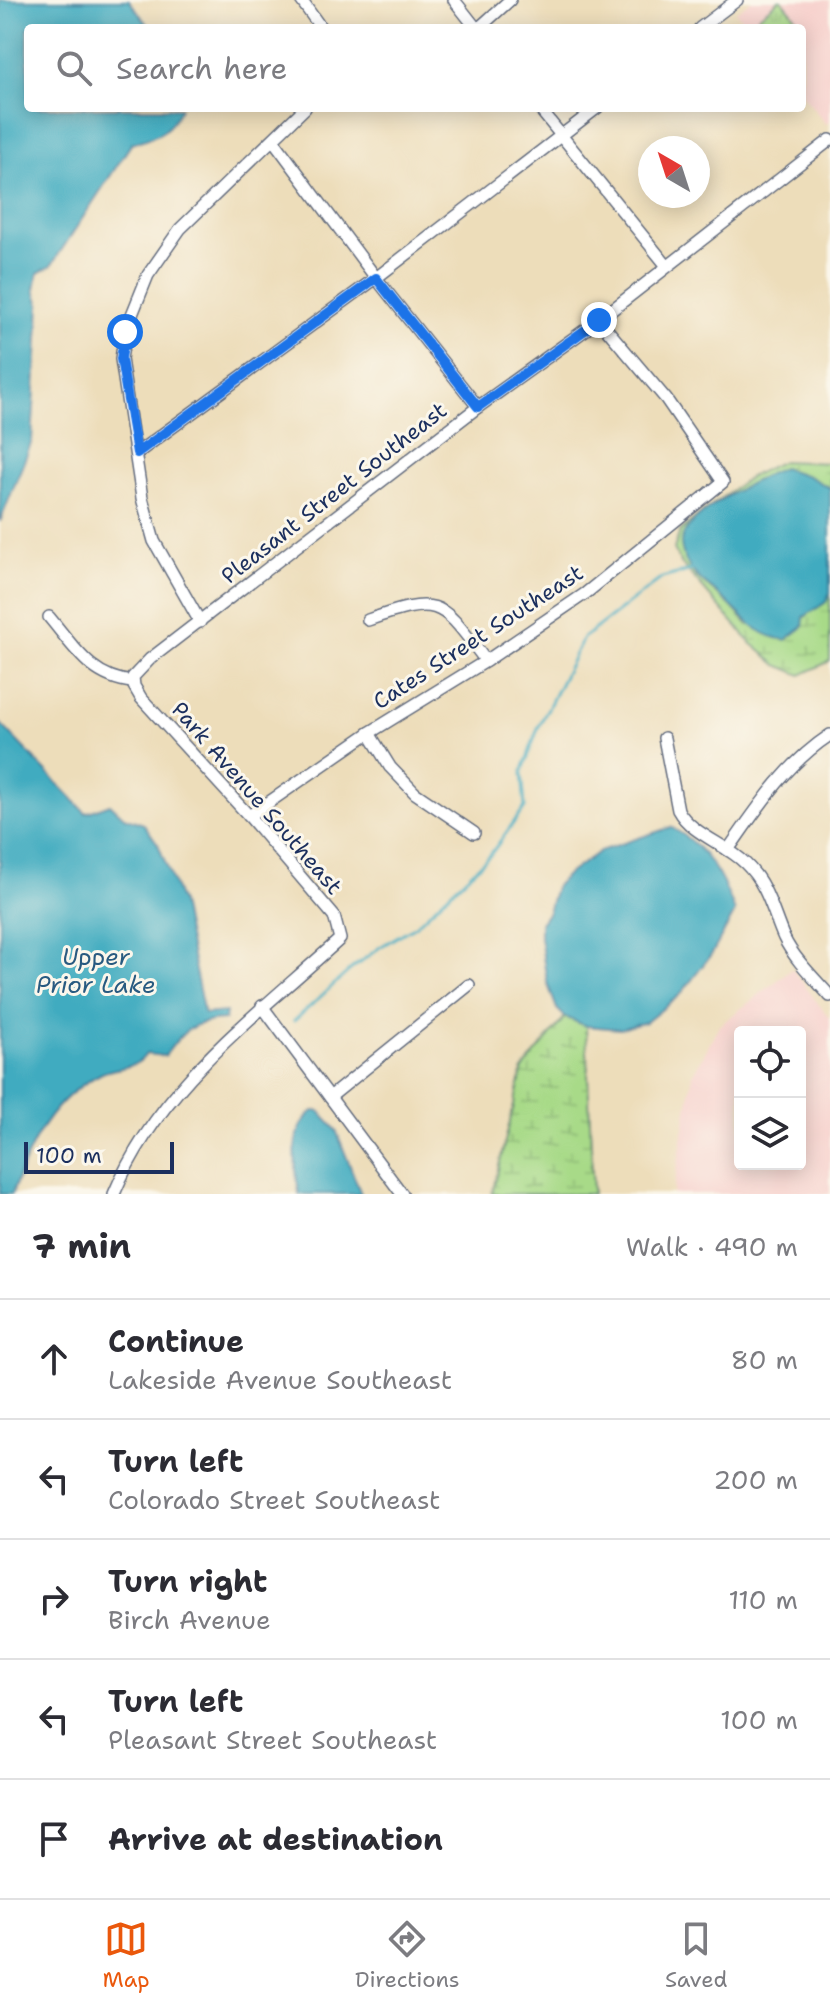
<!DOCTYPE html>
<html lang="en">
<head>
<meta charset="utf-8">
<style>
  :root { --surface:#fff; --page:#f2f2f3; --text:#2b2b33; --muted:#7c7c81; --line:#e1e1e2; --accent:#ea580c }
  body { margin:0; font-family:"Shantell Sans",sans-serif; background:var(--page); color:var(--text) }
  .controls { position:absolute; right:24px; bottom:24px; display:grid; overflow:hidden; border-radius:8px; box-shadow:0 4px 20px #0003 }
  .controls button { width:72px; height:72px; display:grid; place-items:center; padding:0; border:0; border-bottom:2px solid var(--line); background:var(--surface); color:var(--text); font:40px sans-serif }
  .compass { position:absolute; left:638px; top:136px; width:72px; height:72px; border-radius:50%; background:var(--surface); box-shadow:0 4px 20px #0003; rotate:321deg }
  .scale { position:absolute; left:24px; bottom:20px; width:150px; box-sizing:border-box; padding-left:8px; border:4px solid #1b2f5e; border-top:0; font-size:22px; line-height:28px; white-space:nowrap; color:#1b2f5e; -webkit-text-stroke:6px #fbf7ec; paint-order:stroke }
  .stop { position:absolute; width:24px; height:24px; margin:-18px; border:6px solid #1a73e8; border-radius:50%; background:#fff }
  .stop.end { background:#1a73e8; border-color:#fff; box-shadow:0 2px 8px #0008 }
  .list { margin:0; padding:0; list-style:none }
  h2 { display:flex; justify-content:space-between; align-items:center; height:104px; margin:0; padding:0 32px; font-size:34px }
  h2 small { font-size:26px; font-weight:400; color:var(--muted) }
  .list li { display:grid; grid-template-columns:52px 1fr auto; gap:24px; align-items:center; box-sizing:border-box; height:120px; padding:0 32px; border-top:2px solid var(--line) }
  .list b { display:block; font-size:30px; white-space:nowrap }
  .list p { margin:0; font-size:26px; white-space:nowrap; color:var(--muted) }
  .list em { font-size:26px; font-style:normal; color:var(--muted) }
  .icon { flex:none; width:44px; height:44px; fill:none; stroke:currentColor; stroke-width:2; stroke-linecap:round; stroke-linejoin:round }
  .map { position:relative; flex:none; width:830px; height:1194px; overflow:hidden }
  .search { position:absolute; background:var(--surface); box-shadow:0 4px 20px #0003; left:24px; right:24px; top:24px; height:88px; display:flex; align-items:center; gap:20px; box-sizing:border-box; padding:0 28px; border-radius:8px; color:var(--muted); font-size:30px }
  .sheet { height:704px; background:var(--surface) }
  nav { display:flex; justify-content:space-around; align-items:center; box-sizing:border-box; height:112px; border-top:2px solid var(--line); background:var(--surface); font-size:22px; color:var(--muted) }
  nav a { display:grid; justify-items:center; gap:4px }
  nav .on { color:var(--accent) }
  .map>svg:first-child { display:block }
</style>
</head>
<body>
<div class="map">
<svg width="830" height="1194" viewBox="0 0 830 1194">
  <defs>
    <pattern id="wetland-marsh" width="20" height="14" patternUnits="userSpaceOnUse" patternTransform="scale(2)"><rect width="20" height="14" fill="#a8da88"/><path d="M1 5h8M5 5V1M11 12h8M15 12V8" fill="none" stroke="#90bb78"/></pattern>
    <pattern id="park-tufts" width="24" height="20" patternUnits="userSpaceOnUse" patternTransform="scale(2)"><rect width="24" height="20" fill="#a8da88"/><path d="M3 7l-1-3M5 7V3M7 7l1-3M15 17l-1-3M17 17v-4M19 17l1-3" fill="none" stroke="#90bb78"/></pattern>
  </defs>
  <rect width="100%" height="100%" fill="#fbf7ec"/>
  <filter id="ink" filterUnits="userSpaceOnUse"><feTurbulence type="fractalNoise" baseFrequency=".0125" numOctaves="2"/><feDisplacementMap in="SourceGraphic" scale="16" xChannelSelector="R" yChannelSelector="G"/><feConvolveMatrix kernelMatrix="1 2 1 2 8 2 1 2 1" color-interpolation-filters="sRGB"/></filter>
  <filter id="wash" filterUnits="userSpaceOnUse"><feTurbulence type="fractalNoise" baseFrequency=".006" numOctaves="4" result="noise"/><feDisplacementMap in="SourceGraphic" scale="32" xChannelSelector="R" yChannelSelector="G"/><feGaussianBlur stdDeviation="1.8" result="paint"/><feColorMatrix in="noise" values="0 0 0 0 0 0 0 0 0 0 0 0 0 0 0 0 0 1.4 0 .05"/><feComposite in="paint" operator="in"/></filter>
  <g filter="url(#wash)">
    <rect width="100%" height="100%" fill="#edddba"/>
    <!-- built -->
    <g fill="#f7d0cc" fill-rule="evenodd">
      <polygon points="752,0 830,0 830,121 826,124 802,94 802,28 749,28 736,12"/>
      <path d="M792,969L830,1019V1194H673L693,1074L720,1025ZM740,1032H800V1164H740Z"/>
    </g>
    <!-- wetland -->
    <g fill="url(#wetland-marsh)" stroke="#628473" stroke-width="2">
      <polygon points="782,461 830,463 830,488 822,484 729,494 687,528 681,544 696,576 731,606 748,625 804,618 830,593 830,661 801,675 777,665 750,642 681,563 674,549 680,531 696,517 751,476"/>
      <polygon points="565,1017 586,1026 593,1194 492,1194 523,1069"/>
    </g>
    <!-- park -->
    <polygon fill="url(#park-tufts)" stroke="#628473" stroke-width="2" points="779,0 782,0 799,21 794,28 754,28 758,17"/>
    <!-- water -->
    <g fill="#41abc0" stroke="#2e6d8f" stroke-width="2">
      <path d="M0,0H129L150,28H28V108H180C171,132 156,137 132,143L51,266L38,273L35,289L40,305L32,441L0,522Z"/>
      <path d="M783,468L808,476L830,488V593L826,602L804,617L803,627L786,640C757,636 745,619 725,600C712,588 694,578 686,561C684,557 681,548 681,543C683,515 759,477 783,468Z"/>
      <path d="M0,723L86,813L110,804L124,817L144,824L158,844L181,903L204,1014L226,1012L225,1020C193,1021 183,1030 165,1056L146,1054C136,1070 118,1066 102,1073C51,1099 30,1143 12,1194H0Z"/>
      <path d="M671,827C705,846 723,877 735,912L713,952L681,994L646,1022L620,1029L586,1026L565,1017L557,1009L547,982L540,937V923L548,912L555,887L565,876L600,851Z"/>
      <path d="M313,1111H320L336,1130L361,1194H299C295,1165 289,1131 313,1111Z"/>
    </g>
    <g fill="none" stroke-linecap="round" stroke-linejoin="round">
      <!-- stream -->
      <polyline stroke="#41abc0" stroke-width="3" points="294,1021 350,970 380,947 415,926 490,855 525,807 522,773 538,728 583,638 662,578 692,570"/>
    </g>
  </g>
  <g filter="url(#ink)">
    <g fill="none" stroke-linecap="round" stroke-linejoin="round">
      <!-- minor casing -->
      <g stroke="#646c7e" stroke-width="14">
        <g id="minor">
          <polyline points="301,0 321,28"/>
          <polyline points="454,0 476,28"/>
          <polyline points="479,28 510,0"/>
          <polyline points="700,28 737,0"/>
          <polyline points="539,108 667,266"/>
          <polyline points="274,141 376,278 478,407"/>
          <polyline points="137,453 376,278 597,108"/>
          <path d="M49,617C75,648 91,678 133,682"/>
          <path d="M368,620C442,594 441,602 486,661"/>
          <polyline points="200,622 154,541 142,498 121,359 125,332 148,275 180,229 305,108"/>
          <polyline points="369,733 390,767 415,793 474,833"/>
          <path d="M664,738L678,810C691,834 726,844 745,863C768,885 772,911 784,938C794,959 815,979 830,996"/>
          <polyline points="249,816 369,733 486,661 586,593 723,482 666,399 599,320"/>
          <path d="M728,850C758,807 786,764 830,735"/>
          <polyline points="262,1006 402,1194"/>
          <polyline points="330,1097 469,985"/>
          <path d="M114,1194C159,1085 256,1016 340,939L334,916L249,816L141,698L134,686L133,677L150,659L478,407L599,320L830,140"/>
        </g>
      </g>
      <!-- minor -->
      <use href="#minor" stroke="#fff" stroke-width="11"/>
    </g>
  </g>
  <g fill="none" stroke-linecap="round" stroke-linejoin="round" filter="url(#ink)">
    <!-- route -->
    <polyline stroke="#1a73e8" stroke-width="10" points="125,332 121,359 137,453 376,278 478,407 599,320"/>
  </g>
  <g text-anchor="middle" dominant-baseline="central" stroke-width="6" stroke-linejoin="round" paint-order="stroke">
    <!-- street labels -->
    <g font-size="22" fill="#1b2f5e" stroke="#fbf7ec">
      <text transform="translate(334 493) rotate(-38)">Pleasant Street Southeast</text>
      <text transform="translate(478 637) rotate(-33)">Cates Street Southeast</text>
      <text transform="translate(257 798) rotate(49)">Park Avenue Southeast</text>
    </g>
    <!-- water labels -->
    <g font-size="24" font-style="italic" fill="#285a80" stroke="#fbf7ec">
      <text x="96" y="957">Upper<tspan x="96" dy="28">Prior Lake</tspan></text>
    </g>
  </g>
</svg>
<div class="controls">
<button><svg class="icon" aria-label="locate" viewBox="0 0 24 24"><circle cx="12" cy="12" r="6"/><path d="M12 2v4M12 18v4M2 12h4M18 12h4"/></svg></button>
<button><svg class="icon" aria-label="layers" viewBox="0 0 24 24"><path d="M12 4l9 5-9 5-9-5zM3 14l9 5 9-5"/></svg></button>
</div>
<svg class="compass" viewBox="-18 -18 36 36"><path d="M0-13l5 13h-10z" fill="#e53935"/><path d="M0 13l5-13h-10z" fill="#7c7c81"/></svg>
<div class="scale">100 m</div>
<div class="stop" style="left:125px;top:332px"></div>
<div class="stop end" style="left:599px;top:320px"></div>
<div class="search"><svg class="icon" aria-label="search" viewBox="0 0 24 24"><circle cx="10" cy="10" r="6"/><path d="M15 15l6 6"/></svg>Search here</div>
</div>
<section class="sheet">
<h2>7 min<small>Walk · 490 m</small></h2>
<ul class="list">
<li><svg class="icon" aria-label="ahead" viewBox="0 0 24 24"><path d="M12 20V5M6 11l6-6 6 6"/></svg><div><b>Continue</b><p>Lakeside Avenue Southeast</p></div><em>80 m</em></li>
<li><svg class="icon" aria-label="left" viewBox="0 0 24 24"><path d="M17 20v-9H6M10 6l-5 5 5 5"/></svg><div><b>Turn left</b><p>Colorado Street Southeast</p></div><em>200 m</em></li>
<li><svg class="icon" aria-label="right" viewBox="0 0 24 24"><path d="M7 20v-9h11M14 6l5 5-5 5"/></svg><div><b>Turn right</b><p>Birch Avenue</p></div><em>110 m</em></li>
<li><svg class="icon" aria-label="left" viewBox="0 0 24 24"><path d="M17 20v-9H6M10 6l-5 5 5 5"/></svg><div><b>Turn left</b><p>Pleasant Street Southeast</p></div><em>100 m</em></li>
<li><svg class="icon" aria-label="arrive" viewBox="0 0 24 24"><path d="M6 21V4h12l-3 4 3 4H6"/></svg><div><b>Arrive at destination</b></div></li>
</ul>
</section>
<nav>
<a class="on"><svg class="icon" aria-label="map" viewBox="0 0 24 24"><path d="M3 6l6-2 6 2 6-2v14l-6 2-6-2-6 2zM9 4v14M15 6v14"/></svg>Map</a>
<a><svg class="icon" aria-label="directions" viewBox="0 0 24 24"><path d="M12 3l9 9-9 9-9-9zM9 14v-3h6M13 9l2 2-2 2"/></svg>Directions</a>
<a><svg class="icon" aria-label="saved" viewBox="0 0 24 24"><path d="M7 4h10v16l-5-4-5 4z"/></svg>Saved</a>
</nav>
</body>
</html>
